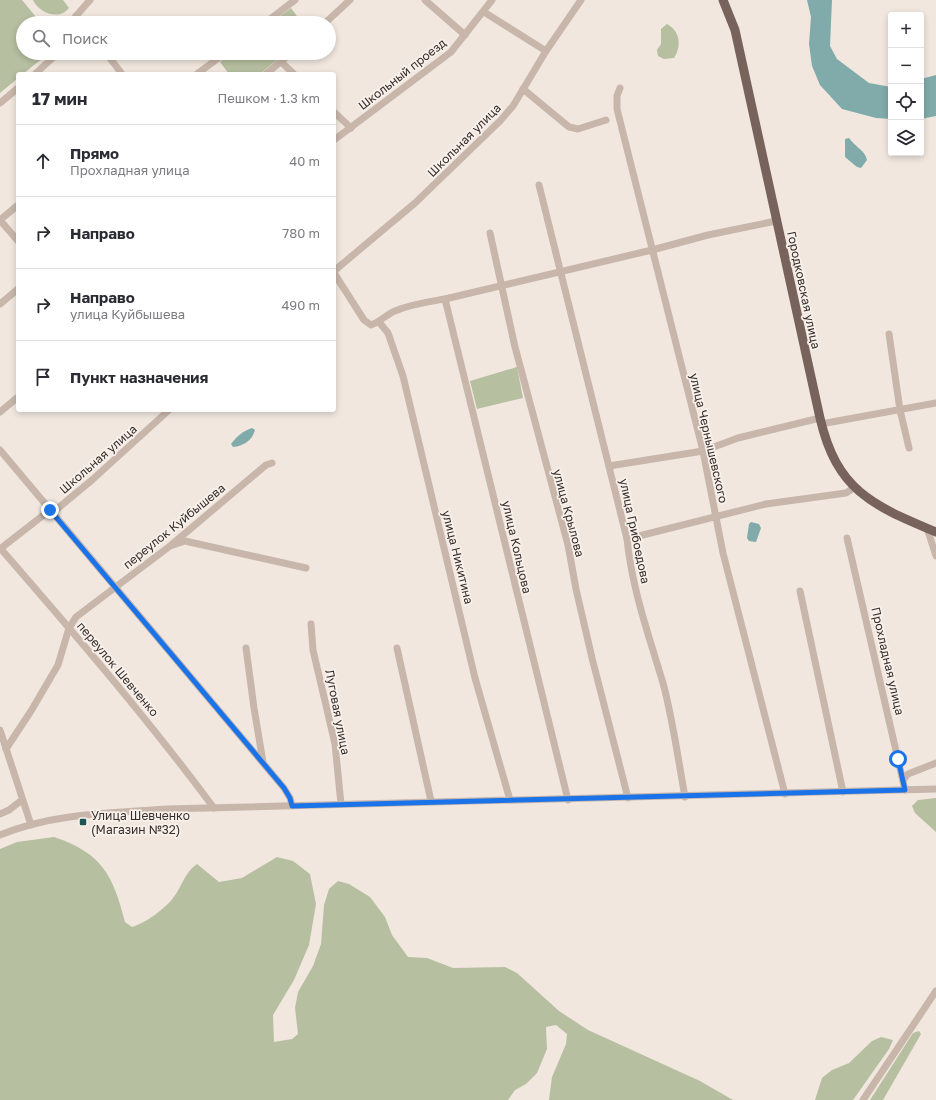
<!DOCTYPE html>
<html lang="ru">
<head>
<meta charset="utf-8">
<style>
  :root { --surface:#fff; --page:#f2f2f3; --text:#2b2b33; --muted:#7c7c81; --line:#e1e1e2 }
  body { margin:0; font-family:"Golos Text",sans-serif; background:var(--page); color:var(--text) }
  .controls { position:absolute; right:12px; top:12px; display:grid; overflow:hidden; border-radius:4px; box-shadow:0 2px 6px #0003 }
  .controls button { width:36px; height:36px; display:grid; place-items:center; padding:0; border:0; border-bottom:1px solid var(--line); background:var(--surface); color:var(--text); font:20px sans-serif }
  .stop { position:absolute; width:12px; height:12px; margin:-9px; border:3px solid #1a73e8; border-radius:50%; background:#fff }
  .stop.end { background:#1a73e8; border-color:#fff; box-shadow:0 1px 4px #0008 }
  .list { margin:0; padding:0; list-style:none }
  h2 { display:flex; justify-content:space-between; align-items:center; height:52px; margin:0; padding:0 16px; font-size:17px }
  h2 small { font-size:13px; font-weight:400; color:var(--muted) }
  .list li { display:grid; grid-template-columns:26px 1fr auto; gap:12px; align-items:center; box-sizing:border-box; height:72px; padding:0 16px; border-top:1px solid var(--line) }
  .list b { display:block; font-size:15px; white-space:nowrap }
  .list p { margin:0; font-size:13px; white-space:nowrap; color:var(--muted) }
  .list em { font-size:13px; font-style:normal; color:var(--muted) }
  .icon { flex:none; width:22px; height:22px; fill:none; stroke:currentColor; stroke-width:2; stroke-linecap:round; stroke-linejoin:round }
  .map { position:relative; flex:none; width:936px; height:1100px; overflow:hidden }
  .search { position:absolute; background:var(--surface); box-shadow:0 2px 6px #0003; left:16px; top:16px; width:320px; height:44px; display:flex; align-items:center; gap:10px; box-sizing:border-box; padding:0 14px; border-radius:22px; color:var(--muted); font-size:15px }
  .panel { position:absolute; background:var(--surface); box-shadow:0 2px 6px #0003; left:16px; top:72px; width:320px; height:340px; border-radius:4px }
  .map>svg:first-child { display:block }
</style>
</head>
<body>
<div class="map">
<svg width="936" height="1100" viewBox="0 0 936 1100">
  <rect width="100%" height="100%" fill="#f1e7df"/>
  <!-- green -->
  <g fill="#b6bfa0">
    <polygon points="0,0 22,0 41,23 23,23 23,53 49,53 23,74 18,74 18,78 0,93"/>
    <path d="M33,0H63L69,8C59,21 39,13 33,0Z"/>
    <polygon points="291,8 302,23 271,23"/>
    <path d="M667,24C680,31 682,46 674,58L664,59L658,56L657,50L661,44V29Z"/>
    <polygon points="232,53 285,53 260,74 229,74 220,62"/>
    <polygon points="517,367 523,398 477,409 470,381"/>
    <polygon points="936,798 936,832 915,813 912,806 918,800"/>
    <path d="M54,837C102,853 113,875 125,922L132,927C144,924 166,908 173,898C182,887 184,873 197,864L219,882L242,878L277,857L293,861L310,874L316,904L309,945L294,980L273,1015L274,1042L292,1039L298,1034L295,1008L298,992L313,966L321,944L324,905L329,889L338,881L349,884L370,897L385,917L392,935L408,957L427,958L453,968L505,967L517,973L559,1011L588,1030L700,1081L733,1100H549L552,1077L566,1044L567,1034L556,1025L546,1027L547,1049L537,1073L526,1084L515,1090L508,1100H0V849L17,842Z"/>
    <polygon points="919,1031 921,1034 883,1100 870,1100 913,1033"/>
    <polygon points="881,1037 893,1040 889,1049 853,1100 815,1100 822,1078 832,1070 849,1063 872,1041"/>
  </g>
  <!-- water -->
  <g fill="#80abaa">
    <polygon points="807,0 832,0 830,46 837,59 869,83 891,87 891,119 876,118 842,109 820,85 812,66 809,44 811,17"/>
    <polygon points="936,75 936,116 921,119 921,79"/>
    <path d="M849,138C855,147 865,150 867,160L861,168L857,167L845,157V139Z"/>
    <path d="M252,428L255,430C252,441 243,446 233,447L231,444C237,436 243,431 252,428Z"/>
    <polygon points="751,522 759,524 761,528 756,542 749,541 747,538 749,524"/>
  </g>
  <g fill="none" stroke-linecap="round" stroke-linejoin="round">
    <!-- minor -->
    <g stroke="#c8b6ab" stroke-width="7">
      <polyline points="425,0 465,35"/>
      <polyline points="484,12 546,51"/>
      <polyline points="76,16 82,23"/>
      <polyline points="73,23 76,16 90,0"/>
      <polyline points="265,23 295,0"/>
      <polyline points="325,23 350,0"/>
      <polyline points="106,53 122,74"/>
      <polyline points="281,62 294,74"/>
      <polyline points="35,74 58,53"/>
      <polyline points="197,74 225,53"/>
      <polyline points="266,74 291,53"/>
      <polyline points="620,88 617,96 617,109 703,451 723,553 785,794"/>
      <polyline points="523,89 569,127 578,129 606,120"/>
      <polyline points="0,103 18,88"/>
      <polyline points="334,112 351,128"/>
      <polyline points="334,140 451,52 492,0"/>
      <path d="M539,185L627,539C632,589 649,636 663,683C673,720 678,759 685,797"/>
      <polyline points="0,220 18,241"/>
      <polyline points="0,220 18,205"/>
      <polyline points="490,233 515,347 568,545 576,589 592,658 628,798"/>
      <polyline points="334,271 415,203 500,121 513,106 546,51 581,0"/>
      <path d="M334,273L364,320L371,325C380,322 387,314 395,311C411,304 428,302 445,299L652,250L708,235L776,221"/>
      <polyline points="445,299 568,800"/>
      <polyline points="0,304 18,289"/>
      <polyline points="379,322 388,333 403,376 475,678 510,800"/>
      <polyline points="889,334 900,410 909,448"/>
      <polyline points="0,412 18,397"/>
      <polyline points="821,424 936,403"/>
      <polyline points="0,450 284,788 290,798 292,805"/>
      <polyline points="609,466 703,451 738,438 820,418"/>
      <polyline points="927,528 936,556"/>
      <polyline points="847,538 905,790"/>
      <polyline points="627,539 766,504 846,493 854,488"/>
      <polyline points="173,545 185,541 306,568"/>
      <polyline points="0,549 50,510 57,509 92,480 169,410"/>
      <path d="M1,549C74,633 147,718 214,808"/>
      <polyline points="800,591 843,792"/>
      <polyline points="311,624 313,650 335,744 341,804"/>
      <polyline points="246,648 254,708 263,762"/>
      <polyline points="397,648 431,801"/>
      <polyline points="0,730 31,825"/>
      <polyline points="6,749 31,711 58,665 69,628 76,617 170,546 266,465 272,463"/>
      <polyline points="903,780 908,774 936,763"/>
      <polyline points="0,814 9,810 22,800"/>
      <path d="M0,835C53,813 111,813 167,809L936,789"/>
      <polyline points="863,1100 936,991"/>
    </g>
    <!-- major -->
    <path stroke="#77635c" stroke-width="9" d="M723,0L735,30L820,418C837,491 872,505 936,532"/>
  </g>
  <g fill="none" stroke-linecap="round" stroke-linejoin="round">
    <!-- route -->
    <polyline stroke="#1a73e8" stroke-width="5" points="50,510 284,788 290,798 292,806 905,790 898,759"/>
  </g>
  <!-- markers -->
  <rect fill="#235454" stroke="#f8f1eb" stroke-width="1.5" x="79" y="818" width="8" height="8" rx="2"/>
  <g text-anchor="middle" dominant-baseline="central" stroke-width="3.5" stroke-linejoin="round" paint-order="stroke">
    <!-- street labels -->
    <g font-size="12" fill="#362d2a" stroke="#f8f1eb">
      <text transform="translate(402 74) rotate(-38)">Школьный проезд</text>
      <text transform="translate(464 140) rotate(-45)">Школьная улица</text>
      <text transform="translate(804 290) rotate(78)">Городковская улица</text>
      <text transform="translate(709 438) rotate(77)">улица Чернышевского</text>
      <text transform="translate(98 459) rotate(-41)">Школьная улица</text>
      <text transform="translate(569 513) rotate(75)">улица Крылова</text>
      <text transform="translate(174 526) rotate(-39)">переулок Куйбышева</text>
      <text transform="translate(635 531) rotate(78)">улица Грибоедова</text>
      <text transform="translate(517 547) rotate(77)">улица Кольцова</text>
      <text transform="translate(458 557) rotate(76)">улица Никитина</text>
      <text transform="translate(888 661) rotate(77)">Прохладная улица</text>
      <text transform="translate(118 669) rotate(50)">переулок Шевченко</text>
      <text transform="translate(338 712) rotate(79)">Луговая улица</text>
    </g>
    <!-- poi labels -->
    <g font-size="12" fill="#362d2a" stroke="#f8f1eb" text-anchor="start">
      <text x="91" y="815">Улица Шевченко<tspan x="91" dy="14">(Магазин №32)</tspan></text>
    </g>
  </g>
</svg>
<div class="controls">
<button>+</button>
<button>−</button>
<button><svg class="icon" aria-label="locate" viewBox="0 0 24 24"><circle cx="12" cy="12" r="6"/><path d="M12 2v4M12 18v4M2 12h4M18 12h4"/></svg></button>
<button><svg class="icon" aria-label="layers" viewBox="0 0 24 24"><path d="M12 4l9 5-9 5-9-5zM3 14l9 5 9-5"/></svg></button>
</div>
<div class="stop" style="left:898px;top:759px"></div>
<div class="stop end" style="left:50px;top:510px"></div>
<div class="search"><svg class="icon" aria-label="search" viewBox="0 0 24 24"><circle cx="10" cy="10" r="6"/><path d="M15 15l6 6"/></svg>Поиск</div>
<section class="panel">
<h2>17 мин<small>Пешком · 1.3 km</small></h2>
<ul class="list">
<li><svg class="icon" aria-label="ahead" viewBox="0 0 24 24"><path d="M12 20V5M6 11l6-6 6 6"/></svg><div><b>Прямо</b><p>Прохладная улица</p></div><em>40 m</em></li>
<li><svg class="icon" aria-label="right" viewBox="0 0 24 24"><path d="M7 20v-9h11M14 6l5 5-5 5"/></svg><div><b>Направо</b></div><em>780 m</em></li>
<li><svg class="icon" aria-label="right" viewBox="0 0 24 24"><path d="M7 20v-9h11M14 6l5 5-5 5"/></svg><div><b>Направо</b><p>улица Куйбышева</p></div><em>490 m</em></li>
<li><svg class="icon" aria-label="arrive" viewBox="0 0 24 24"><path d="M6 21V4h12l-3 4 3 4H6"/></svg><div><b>Пункт назначения</b></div></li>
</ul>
</section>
</div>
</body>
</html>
